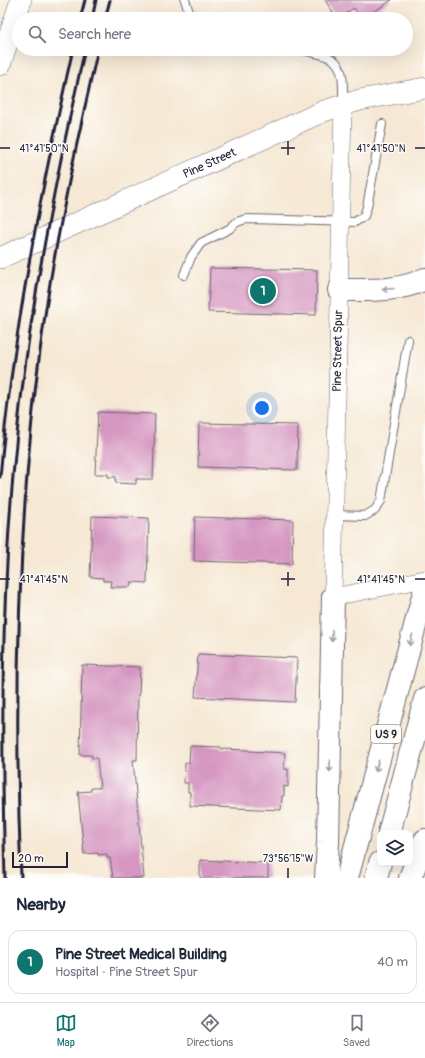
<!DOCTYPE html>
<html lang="en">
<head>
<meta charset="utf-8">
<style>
  :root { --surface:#fff; --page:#f2f2f3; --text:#1f2937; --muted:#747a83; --line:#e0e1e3; --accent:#0f766e }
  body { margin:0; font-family:Pangolin,sans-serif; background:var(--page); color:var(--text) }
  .controls { position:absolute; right:12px; bottom:12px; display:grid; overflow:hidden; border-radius:8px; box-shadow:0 4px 16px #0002 }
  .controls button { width:36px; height:36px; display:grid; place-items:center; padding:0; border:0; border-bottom:1px solid var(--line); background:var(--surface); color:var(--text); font:20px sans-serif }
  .scale { position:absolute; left:12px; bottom:10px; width:56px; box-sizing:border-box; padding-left:4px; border:2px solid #22223b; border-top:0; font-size:11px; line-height:14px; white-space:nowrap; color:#22223b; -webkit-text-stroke:3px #fdfcf7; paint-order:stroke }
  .you { position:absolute; left:262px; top:408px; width:14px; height:14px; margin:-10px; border:3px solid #fff; border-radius:50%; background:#1a73e8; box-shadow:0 0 0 6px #1a73e833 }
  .badge { display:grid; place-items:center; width:26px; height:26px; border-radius:50%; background:var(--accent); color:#fff; font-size:13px; font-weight:700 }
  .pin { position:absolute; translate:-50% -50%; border:2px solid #fff; box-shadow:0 1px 4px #0006 }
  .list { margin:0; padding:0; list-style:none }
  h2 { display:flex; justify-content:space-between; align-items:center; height:52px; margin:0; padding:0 16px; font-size:17px }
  h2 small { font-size:13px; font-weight:400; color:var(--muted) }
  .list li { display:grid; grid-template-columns:26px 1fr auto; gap:12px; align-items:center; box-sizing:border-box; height:64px; margin:0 8px 8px; padding:0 8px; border:1px solid var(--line); border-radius:12px }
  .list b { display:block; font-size:15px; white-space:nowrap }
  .list p { margin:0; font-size:13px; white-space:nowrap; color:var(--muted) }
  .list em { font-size:13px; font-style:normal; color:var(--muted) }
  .icon { flex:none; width:22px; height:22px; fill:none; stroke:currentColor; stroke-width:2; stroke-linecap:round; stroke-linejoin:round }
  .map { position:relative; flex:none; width:425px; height:878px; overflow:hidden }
  .search { position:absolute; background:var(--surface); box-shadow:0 4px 16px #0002; left:12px; right:12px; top:12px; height:44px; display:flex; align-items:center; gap:10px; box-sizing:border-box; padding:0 14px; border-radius:22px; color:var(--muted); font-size:15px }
  .sheet { height:124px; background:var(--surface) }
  nav { display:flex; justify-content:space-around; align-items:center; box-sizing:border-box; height:56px; border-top:1px solid var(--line); background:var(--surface); font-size:11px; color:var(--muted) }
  nav a { display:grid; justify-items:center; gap:2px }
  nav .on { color:var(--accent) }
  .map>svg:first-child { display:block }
</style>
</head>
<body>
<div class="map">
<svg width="425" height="878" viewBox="0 0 425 878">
  <rect width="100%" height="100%" fill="#fdfcf7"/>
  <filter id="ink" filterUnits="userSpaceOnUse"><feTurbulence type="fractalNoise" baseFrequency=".025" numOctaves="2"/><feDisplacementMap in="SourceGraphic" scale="8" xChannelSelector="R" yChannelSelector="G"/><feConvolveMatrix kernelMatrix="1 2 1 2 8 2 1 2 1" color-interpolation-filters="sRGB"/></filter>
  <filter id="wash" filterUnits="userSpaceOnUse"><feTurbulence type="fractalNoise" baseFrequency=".012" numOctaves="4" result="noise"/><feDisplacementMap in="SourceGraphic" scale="16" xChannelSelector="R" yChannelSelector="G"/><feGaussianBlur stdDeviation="0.9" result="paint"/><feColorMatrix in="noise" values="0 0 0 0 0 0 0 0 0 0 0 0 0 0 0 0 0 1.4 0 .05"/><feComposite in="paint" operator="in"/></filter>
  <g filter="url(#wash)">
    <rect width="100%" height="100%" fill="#f6e8d4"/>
    <g id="blocks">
      <!-- building -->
      <g fill="#d596c1">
        <polygon points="325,0 392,0 362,19 354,8 337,19"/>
        <polygon points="210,268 317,270 316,315 208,312"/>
        <polygon points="98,412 155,414 153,479 136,479 136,484 116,483 116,477 108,477 108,474 95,474"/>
        <polygon points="199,423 298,425 297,470 198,467"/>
        <polygon points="92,516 149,518 147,583 131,582 130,587 110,587 111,581 103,581 103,578 90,577"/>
        <polygon points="195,517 293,520 292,564 194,561"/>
        <polygon points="198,654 297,658 295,702 195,697"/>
        <polygon points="82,665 140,667 139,695 138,694 137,760 133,760 144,878 113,878 110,858 107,858 107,854 98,855 98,853 84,854 78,792 91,791 91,788 100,788 97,758 92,758 92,755 80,755"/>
        <polygon points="190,746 221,747 221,749 249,750 249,751 285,753 284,769 288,769 288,787 284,786 284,796 282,796 281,810 190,806 190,792 188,792 188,783 184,783 185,763 189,763"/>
        <polygon points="200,860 268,863 268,878 200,878"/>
      </g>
    </g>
  </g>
  <g filter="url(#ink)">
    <use href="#blocks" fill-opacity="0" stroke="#6c6771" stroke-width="1"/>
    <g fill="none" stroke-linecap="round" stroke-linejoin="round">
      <!-- service casing -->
      <g stroke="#6c6771" stroke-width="10">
        <g id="service">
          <polyline points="185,0 189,12 195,19"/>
          <path d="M298,49C340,58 344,59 343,104"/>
          <polyline points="184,275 191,257 201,243 229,229 237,222 246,219 355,222 364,216 367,207 382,124"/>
          <polyline points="335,515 365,516 375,510 381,501 408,340"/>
        </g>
      </g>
      <!-- minor casing -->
      <g stroke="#6c6771" stroke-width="18">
        <polyline id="minor" points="343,104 333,597 425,579"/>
      </g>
      <!-- tertiary casing -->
      <g stroke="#6c6771" stroke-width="22">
        <g id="tertiary">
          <polyline points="0,65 21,0"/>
          <path id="s1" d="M0,258L324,111L360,100L425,88"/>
        </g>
      </g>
      <!-- motorway casing -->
      <g stroke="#6c6771" stroke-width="24">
        <g id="motorway">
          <path d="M339,290C369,290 398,292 425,279"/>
          <polyline points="389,833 425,699"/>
          <polyline points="326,878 328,842 333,597"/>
          <polyline points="347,878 425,589"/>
          <polyline points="376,878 380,863"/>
          <polyline points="410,878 425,840"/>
        </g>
      </g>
      <!-- service -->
      <use href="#service" stroke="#fff" stroke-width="8"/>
      <!-- minor -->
      <use href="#minor" stroke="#fff" stroke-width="17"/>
      <!-- tertiary -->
      <use href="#tertiary" stroke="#fff" stroke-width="21"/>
      <!-- motorway -->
      <use href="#motorway" stroke="#fff" stroke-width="22"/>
      <!-- rail -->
      <g stroke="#22223b" stroke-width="3">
        <polyline points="80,19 85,0"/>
        <polyline points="92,19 96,0"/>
        <polyline points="105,19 110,0"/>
        <path d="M0,477C13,332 41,190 73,49"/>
        <path d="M5,878C0,707 2,536 25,367C39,260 61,154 85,49"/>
        <path d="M21,878C13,680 18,479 50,283C63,205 80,127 98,49"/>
      </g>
    </g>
    <!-- one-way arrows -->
    <defs><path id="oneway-shaft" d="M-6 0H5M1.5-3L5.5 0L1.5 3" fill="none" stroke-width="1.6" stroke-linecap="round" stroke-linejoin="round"/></defs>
    <g stroke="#9c9ca7">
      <use href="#oneway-shaft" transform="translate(388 289) rotate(175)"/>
      <use href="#oneway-shaft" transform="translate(332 636) rotate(91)"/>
      <use href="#oneway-shaft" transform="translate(411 640) rotate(105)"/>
      <use href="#oneway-shaft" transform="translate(330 766) rotate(91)"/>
      <use href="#oneway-shaft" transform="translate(377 766) rotate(105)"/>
    </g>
  </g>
  <!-- ticks -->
  <path fill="none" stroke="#22223b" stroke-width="1.5" d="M288,141V155M0,148H10M281,148H295M415,148H425M288,572V586M0,579H10M281,579H295M415,579H425M288,868V878"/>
  <g text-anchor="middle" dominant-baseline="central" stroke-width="3" stroke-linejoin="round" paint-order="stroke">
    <!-- shield labels -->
    <rect fill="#fdfcf7" stroke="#646373" stroke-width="1" x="371" y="725" width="30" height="18" rx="3"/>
    <g font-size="11" font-weight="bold" fill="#22223b">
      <text x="386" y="734">US 9</text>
    </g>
    <!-- street labels -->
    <g font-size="12" fill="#22223b" stroke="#fdfcf7">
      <text stroke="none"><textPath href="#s1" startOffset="230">Pine Street</textPath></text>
      <text transform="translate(338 351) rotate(-89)">Pine Street Spur</text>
    </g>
  </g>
  <g font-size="10" text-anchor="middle" fill="#22223b" stroke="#fdfcf7" stroke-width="3" stroke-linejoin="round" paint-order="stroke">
    <text x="44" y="152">41°41'50"N</text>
    <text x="381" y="152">41°41'50"N</text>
    <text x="44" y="583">41°41'45"N</text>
    <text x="381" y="583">41°41'45"N</text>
    <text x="288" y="862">73°56'15"W</text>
  </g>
</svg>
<div class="controls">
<button><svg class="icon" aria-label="layers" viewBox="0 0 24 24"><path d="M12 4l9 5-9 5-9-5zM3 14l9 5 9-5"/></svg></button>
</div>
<div class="scale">20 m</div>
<div class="you"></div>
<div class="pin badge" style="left:263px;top:291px">1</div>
<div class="search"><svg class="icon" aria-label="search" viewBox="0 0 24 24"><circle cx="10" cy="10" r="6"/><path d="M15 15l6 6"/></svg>Search here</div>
</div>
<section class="sheet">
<h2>Nearby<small></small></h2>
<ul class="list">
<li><span class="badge">1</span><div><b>Pine Street Medical Building</b><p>Hospital · Pine Street Spur</p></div><em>40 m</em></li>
</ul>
</section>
<nav>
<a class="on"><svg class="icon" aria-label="map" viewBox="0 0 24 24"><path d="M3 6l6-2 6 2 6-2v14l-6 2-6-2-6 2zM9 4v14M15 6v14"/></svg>Map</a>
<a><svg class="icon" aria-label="directions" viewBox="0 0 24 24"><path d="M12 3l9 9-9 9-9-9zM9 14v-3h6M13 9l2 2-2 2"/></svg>Directions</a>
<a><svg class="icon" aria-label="saved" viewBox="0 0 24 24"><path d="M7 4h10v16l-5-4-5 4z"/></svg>Saved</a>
</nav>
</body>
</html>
